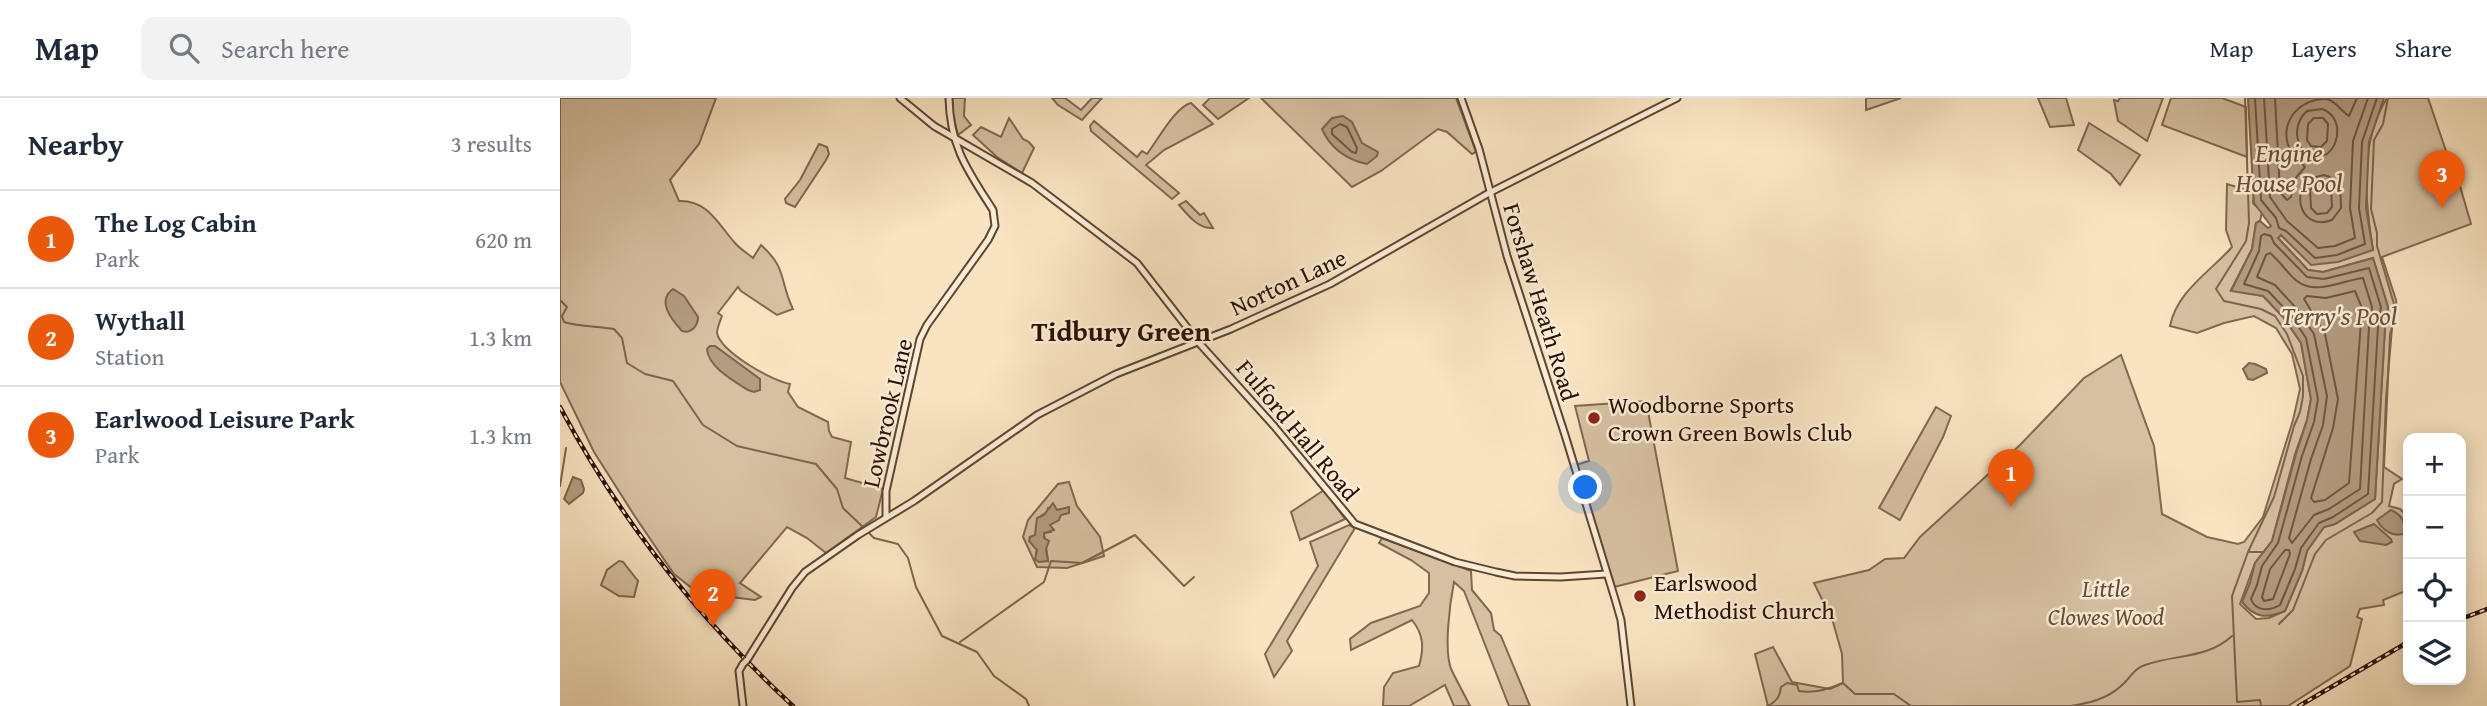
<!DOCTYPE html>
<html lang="en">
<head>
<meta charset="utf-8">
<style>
  :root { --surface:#fff; --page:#f2f2f3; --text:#1f2937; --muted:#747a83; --line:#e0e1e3; --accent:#ea580c }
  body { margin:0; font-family:"Gentium Book Plus",serif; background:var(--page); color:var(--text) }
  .controls { position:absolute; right:21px; bottom:21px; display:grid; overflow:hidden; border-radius:14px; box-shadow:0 4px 18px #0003 }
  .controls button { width:63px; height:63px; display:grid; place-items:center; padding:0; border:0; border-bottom:2px solid var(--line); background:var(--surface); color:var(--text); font:35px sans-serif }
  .you { position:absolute; left:1026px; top:390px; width:24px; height:24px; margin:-18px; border:5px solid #fff; border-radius:50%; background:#1a73e8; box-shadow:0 0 0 10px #1a73e833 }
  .badge { display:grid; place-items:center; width:46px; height:46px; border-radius:50%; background:var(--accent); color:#fff; font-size:23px; font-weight:700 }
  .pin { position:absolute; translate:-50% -58px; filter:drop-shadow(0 2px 4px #0008) }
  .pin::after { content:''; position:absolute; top:37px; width:24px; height:21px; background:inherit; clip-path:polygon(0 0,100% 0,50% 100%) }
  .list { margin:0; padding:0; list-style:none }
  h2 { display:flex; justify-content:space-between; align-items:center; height:91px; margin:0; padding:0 28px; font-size:30px }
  h2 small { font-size:23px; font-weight:400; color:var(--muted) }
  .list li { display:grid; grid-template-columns:46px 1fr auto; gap:21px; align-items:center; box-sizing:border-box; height:98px; padding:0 28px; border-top:2px solid var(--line) }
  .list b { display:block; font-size:26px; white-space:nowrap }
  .list p { margin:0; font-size:23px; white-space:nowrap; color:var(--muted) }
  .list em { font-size:23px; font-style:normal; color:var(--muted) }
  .icon { flex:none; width:38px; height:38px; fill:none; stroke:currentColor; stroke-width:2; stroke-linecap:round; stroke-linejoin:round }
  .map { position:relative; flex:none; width:1927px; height:608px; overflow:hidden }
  header { display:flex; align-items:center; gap:42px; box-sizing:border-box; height:98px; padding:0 35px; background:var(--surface); border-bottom:2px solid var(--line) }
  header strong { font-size:33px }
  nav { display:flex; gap:38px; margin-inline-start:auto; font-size:24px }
  .search { width:490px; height:63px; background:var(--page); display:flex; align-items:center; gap:18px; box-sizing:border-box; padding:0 24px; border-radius:14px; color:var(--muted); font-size:26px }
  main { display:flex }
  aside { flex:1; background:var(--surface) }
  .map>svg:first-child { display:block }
</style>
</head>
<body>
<header>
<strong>Map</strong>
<div class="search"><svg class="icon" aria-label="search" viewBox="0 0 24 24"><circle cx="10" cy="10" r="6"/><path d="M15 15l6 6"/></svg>Search here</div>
<nav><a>Map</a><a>Layers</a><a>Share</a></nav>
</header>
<main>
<aside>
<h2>Nearby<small>3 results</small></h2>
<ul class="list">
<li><span class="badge">1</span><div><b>The Log Cabin</b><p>Park</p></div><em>620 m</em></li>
<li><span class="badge">2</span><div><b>Wythall</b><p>Station</p></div><em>1.3 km</em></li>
<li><span class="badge">3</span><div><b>Earlwood Leisure Park</b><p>Park</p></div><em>1.3 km</em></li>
</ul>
</aside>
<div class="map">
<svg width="1927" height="608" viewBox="0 0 1927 608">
  <rect width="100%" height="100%" fill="#f9e4c1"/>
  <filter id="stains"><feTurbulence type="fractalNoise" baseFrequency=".00286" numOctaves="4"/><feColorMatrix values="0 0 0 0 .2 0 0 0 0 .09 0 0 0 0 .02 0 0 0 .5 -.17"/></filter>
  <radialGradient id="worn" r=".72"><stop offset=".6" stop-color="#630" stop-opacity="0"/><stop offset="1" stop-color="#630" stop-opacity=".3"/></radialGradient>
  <!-- green -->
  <g fill="#d6c0a1" stroke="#806852" stroke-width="2" fill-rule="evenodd">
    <path d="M0,0H156L139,46L110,82L119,103C148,102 158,126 175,145C180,151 187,155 193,160L201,147C228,171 219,183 233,211L217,217L181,193L178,189L158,215L162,218C160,223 157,230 157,235C161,254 212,283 230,286L228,294L238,309L268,324L269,333L272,339L291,344L285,380L323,391L316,419L266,455L247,440L227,429L180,485L201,499L195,502L138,495L114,476L74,417L34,354L0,284Z"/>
    <polygon points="392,0 405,0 404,18 411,27 398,37 393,18"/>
    <polygon points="492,0 505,0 521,12 532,0 542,0 522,22 498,7"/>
    <polygon points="650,0 689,0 658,21 643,7"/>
    <polygon points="701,0 896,0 916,54 912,56 887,34 878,31 821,73 792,89"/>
    <polygon points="1306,0 1341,0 1306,12"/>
    <polygon points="1478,0 1506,0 1514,27 1490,29"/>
    <polygon points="1560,0 1603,0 1587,43 1558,23 1554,2 1558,3"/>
    <polygon points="1611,0 1662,0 1686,9 1687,59 1602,27"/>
    <path d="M1827,0H1868L1887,56L1891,57L1911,126L1822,159L1836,202L1837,213L1830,236L1824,369L1842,381L1834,386L1829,408L1840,411L1848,419V438L1845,444L1848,449V492L1823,502L1824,507L1800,511L1797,519L1802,521L1790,568L1728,608H1208L1195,556L1213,549L1232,584L1270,591L1283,585L1282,556L1273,524L1254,485L1309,472L1325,461L1344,460L1360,439L1460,347L1524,280L1561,257L1594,348L1602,416L1647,439L1678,446L1684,444L1703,419L1733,322L1740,291L1732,256L1716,230L1694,218L1664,225L1637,235L1610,228C1617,193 1650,174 1672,149L1666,132L1667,86L1694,94L1693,105L1702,114L1700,123L1696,125L1692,151L1671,192L1703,198L1724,220L1741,245L1751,301L1747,322L1735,356L1712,443L1695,465L1680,506L1696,521L1709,520L1725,513L1742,473L1747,453L1764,429L1775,426L1815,401L1825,230L1828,209L1813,160L1763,174L1748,172L1718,140L1721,137L1813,152C1805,102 1799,45 1827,0Z"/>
    <path d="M631,5L653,26L604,52L586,67L619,95L612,101L531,33L530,28L534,23L577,59L582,53L587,56C597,43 616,8 631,5Z"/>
    <polygon points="449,20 463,41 469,44 474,50 462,75 437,59 413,37 421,29 441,39"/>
    <polygon points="1529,25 1580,57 1560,87 1551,76 1518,52"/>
    <polygon points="259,46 267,49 269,56 266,62 235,109 226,105 225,101 240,82"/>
    <path d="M626,103L640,117L644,115L653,130C638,131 628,117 619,107Z"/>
    <polygon points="1086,303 1118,473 1054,489 1016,367 1029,363 1015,308"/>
    <polygon points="1376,309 1391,318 1383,339 1340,422 1319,410"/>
    <path d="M509,384L517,408L540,439L544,458L507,470L477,469L463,439L468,422L498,386ZM488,410L496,412L506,411L489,427L491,434L484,435L488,463L476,456L477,452L470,439L475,438L481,418L487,414Z"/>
    <polygon points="764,392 785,421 740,442 731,414"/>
    <polygon points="789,427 795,430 727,543 732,553 714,579 705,556 758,468 750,444"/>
    <path d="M822,440L911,473L912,492L931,515L934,532L941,538L970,608H949L904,493L894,484C890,504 883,555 892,573C898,585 904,596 910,608H894L885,587L849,608H823L824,589L833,575L859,568C864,550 864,537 852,522L791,552L790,541L811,525L860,508L869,495V475L851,462L819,445Z"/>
    <polygon points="59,463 63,464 78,483 74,499 59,498 41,487 47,472"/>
  </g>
  <!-- water -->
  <g fill="#b39c80" stroke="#7d644e" stroke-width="2">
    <path d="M1688,0H1824L1809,44L1806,110L1813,152L1778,164L1751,167L1721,137L1718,140L1748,172L1763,174L1813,160L1828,209L1825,230L1815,401L1775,426L1764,429L1747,453L1742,473L1725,513C1706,521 1695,520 1682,504L1690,485L1695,465L1712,443L1736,356L1747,322L1751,301L1741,245L1724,220L1703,198L1671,193L1692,151L1696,125L1700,123L1708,130L1711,128L1694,105Z"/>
    <path d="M783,18L792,24L802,45L818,54L817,58L807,66C787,62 770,50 762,31L772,20Z"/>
    <path d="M113,191L124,198L138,219C138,228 131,236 122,233C112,222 96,203 113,191Z"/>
    <path d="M150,248H155L200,281V292L194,294L188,292C174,283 148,269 147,251Z"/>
    <polygon points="1689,265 1695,266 1706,271 1707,275 1693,282 1688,281 1683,271"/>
    <polygon points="13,379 21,382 24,391 23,395 9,406 4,401"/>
    <polygon points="493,405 497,412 509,409 509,415 501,417 499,422 490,427 494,432 484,435 484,440 489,443 486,451 488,463 479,464 475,461 477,452 469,443 470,439 475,437 477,420 484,417"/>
    <path d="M1831,412C1842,417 1845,423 1845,435C1834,440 1823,433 1817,422Z"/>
    <polygon points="1814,426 1831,441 1832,444 1826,447 1800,443 1794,434"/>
  </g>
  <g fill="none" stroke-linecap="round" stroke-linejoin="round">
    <!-- shore -->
    <g stroke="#6f5641" stroke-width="2">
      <polyline points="1695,0 1701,102 1716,120 1719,130 1726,133 1755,160 1777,157 1805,146 1799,110 1802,44 1817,0"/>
      <polyline points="1704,0 1710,99 1727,123 1758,150 1775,148 1795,140 1790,110 1793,43 1808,0"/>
      <path d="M1715,0L1720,94L1727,102L1731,99L1734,82L1745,69C1740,63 1733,59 1730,52C1718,27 1737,0 1767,1C1777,4 1781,13 1789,18L1797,0"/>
      <path d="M1762,11C1781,17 1782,44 1767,56C1739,66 1727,31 1747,13Z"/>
      <polygon points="1754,20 1763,20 1768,26 1767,43 1761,49 1751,48 1747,42 1748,26"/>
      <polygon points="780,26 787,29 797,50 796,55 792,54 772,36 772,31"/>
      <path d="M1764,77C1781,81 1781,95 1781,110L1772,122C1743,133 1731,99 1748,81Z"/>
      <polygon points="1764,86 1771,92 1772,109 1767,115 1757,116 1751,110 1750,92 1755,87"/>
      <path d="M1704,136L1711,138L1714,145L1747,179L1764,181L1809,170L1821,209L1818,229L1808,396L1773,419L1759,425L1741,450L1735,471L1720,507C1710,513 1696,514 1691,501L1697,487L1702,468L1718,445L1742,358L1754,324L1758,301L1746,240L1730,216L1708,193L1684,186L1699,153L1701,138Z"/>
      <path d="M1710,155C1720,163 1727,175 1737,183C1756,198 1783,182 1803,180L1812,209L1809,229L1800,391L1769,411L1754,417L1732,445L1729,440L1751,361L1763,327L1767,298L1754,236L1736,210L1715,187L1697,179L1706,157Z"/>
      <polygon points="1795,193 1802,210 1789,385 1765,402 1754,404 1751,400 1773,330 1778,301 1765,236 1744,201 1747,198 1766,200"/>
      <polygon points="1725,452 1729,452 1730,456 1713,501 1704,503 1702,499 1710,471"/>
    </g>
    <!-- stream -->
    <g stroke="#7d644e" stroke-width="2">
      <polyline points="1685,0 1689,125 1686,143 1656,191 1664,203 1701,211 1715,218 1727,236 1743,278 1743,298 1740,314 1734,328 1714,399 1688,454 1672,498 1677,604 1700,602 1701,608"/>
      <path d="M0,202L7,209L2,218L4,224C21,229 37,228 54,231L62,240L67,265L85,276L113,283L143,327L177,348L256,366L277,391L283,410L304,430"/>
      <polyline points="0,388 6,350"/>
      <polyline points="308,434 314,440 338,446 348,460 356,489 382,538 417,554 434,578 466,601 469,608"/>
      <polyline points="1689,454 1704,454"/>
      <polyline points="1719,526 1733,512 1755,456 1766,442 1812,415 1822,404 1826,301 1834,206 1817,148 1817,135 1811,111 1814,42 1823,26 1828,0"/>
      <polyline points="400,544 484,484 491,463 522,465 575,437 624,488 634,479"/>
      <path d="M1207,608C1216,604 1220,599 1221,589L1227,585L1237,587L1239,593C1254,596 1269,591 1283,585L1295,596H1334L1351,608"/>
      <path d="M1511,608C1529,605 1547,601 1561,588C1570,581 1574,570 1585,567C1616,556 1647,561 1672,538"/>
    </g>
    <!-- minor casing -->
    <g stroke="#5e4432" stroke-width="9">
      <g id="minor">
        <polyline points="340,0 374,28 472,85 577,165 640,246 714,328 795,426 895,464 936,474 955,478 1001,479 1046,476"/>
        <polyline points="901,0 919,51 947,158 1005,337 1055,501 1061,522 1071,608"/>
        <path d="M326,419V393L360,241L367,227L428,142L435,128L433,112C408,73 390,49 389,0"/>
        <polyline points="187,562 232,490 245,474 298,437 354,403 477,317 556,276 671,231 770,186 929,95 1117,0"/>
        <polyline points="183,566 179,573 183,608"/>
      </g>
    </g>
    <!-- minor -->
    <use href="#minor" stroke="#fbedd7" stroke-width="5"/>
    <!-- rail casing -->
    <g stroke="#2b0f02" stroke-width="4.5">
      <g id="rail">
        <path d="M0,309C60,422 139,521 233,608"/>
        <polyline points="1901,521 1927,511"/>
        <polyline points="1739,608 1848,544"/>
      </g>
    </g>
    <!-- rail -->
    <use href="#rail" stroke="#fbedd7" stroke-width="2" stroke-dasharray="5" stroke-linecap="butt"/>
    <!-- minor-bridge casing -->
    <g stroke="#5e4432" stroke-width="9" stroke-linecap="butt">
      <polyline id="minor-bridge" points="183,566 187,562"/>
    </g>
    <!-- minor-bridge -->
    <use href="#minor-bridge" stroke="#fbedd7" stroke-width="5"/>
  </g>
  <!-- markers -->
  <g fill="#8f2418" stroke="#fbedd7" stroke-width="2.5">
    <circle cx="1034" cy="320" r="7"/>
    <circle cx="1080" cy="498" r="7"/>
  </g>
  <g text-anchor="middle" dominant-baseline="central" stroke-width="5" stroke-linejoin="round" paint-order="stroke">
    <!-- street labels -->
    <g font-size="24" fill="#2b0f02" stroke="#fbedd7">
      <text transform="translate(728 184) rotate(-25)">Norton Lane</text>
      <text transform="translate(981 204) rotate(73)">Forshaw Heath Road</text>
      <text transform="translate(327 315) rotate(-77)">Lowbrook Lane</text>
      <text transform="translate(738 332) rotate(50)">Fulford Hall Road</text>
    </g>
    <!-- poi labels -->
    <g font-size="24" fill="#2b0f02" stroke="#fbedd7" text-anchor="start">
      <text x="1048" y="306">Woodborne Sports<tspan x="1048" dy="28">Crown Green Bowls Club</tspan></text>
      <text x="1094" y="484">Earlswood<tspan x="1094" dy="28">Methodist Church</tspan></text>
    </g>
    <!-- park labels -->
    <g font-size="24" font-style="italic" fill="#674d3a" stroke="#fbedd7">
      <text x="1546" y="490">Little<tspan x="1546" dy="28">Clowes Wood</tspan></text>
    </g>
    <!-- water labels -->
    <g font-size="26" font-style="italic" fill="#684e3b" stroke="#fbedd7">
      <text x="1729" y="54">Engine<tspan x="1729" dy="30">House Pool</tspan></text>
      <text x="1779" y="217">Terry's Pool</text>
    </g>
    <!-- quarter labels -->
    <g font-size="28" font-weight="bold" fill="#2b0f02" stroke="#fbedd7">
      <text x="561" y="232">Tidbury Green</text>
    </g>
  </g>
  <rect width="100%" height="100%" filter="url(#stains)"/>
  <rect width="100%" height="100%" fill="url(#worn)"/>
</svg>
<div class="controls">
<button>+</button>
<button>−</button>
<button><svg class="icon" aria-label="locate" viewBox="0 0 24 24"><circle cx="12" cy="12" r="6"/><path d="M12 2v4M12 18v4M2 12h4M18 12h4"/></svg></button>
<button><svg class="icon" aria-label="layers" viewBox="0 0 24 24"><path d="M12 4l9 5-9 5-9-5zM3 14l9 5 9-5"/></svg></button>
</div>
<div class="you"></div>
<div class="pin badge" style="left:1451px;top:409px">1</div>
<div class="pin badge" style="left:153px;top:529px">2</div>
<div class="pin badge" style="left:1882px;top:110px">3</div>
</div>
</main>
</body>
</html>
